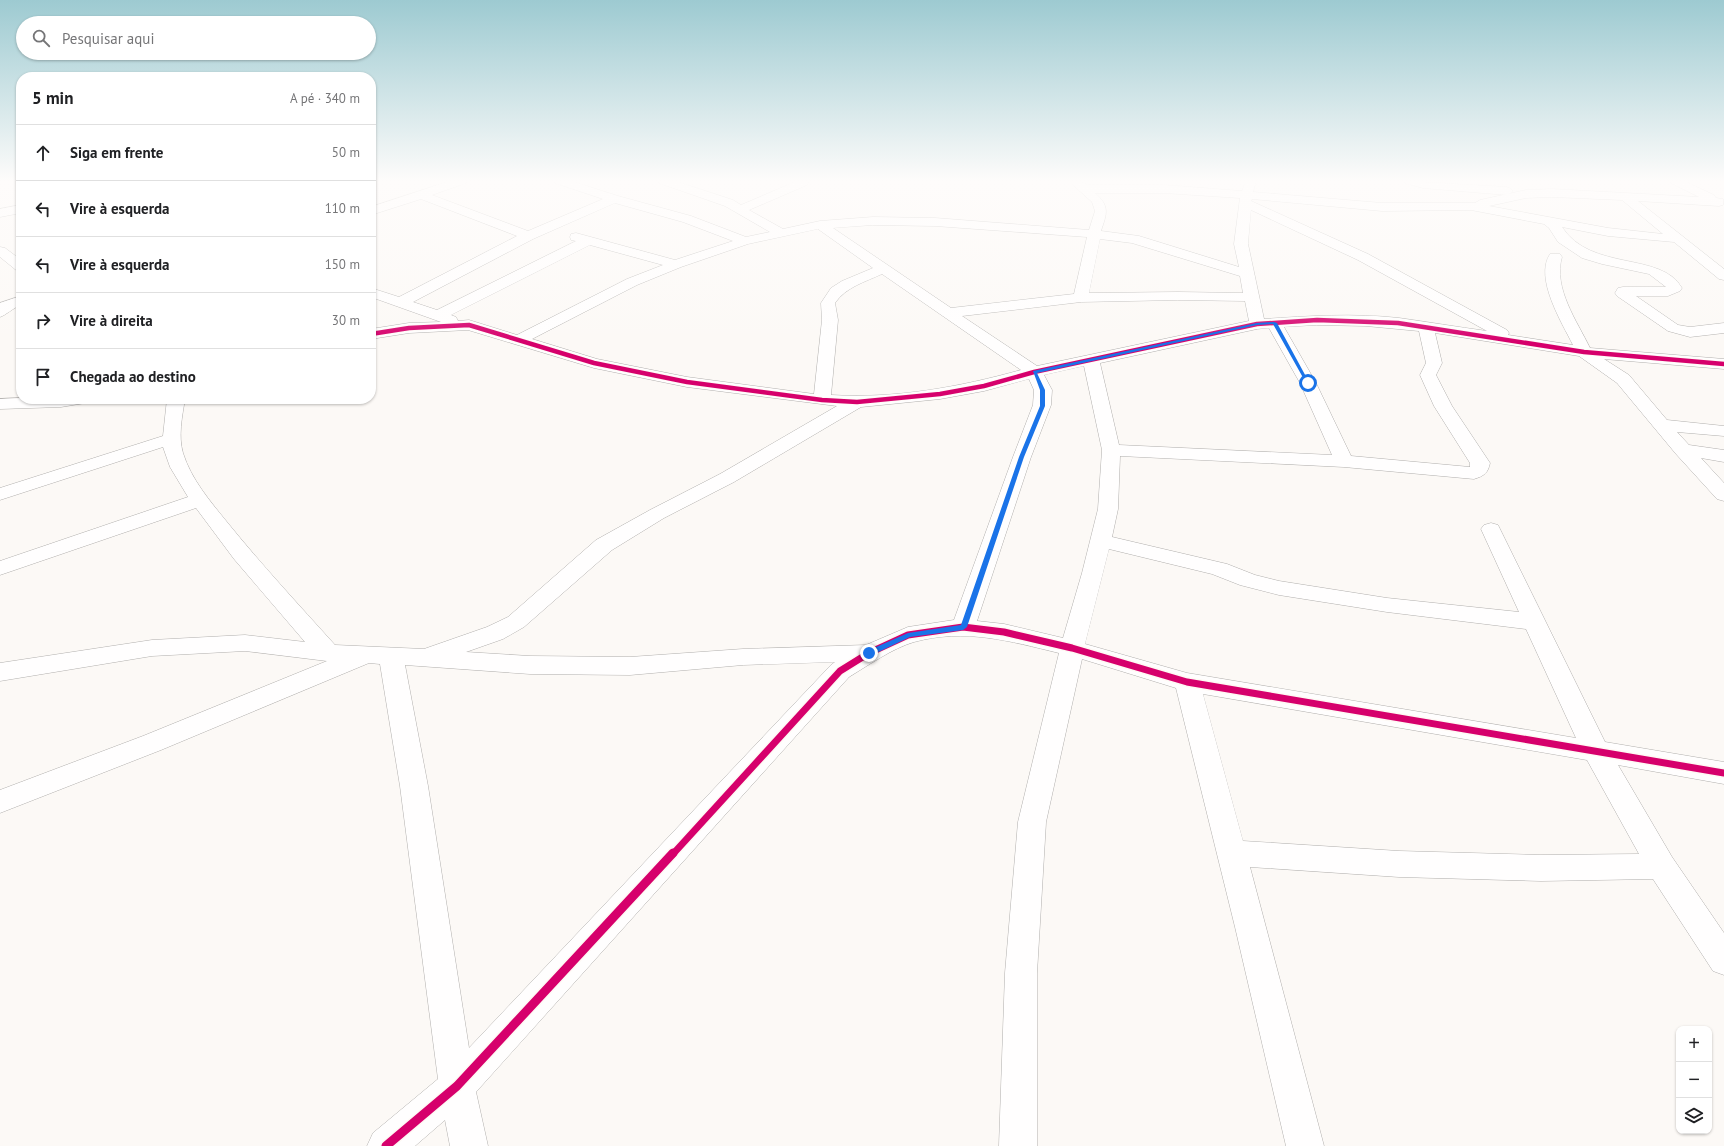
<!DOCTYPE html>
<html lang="pt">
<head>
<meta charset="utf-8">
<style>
  :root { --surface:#fff; --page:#f6f6f6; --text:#202124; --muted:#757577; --line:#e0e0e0 }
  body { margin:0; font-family:"PT Sans",sans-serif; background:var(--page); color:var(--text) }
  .controls { position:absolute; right:12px; bottom:12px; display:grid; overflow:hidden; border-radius:8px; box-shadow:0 1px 3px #0004 }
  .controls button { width:36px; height:36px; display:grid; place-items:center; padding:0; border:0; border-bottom:1px solid var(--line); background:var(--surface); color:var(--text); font:20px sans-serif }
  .stop { position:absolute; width:12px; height:12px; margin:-9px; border:3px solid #1a73e8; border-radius:50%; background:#fff }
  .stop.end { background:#1a73e8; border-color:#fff; box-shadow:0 1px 4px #0008 }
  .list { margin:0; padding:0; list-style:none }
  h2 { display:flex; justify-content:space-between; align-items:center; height:52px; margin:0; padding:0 16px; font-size:17px }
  h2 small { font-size:13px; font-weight:400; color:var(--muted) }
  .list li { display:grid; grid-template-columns:26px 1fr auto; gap:12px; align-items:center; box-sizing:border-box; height:56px; padding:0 16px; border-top:1px solid var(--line) }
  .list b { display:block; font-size:15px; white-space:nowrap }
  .list em { font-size:13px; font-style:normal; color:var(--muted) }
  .icon { flex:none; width:22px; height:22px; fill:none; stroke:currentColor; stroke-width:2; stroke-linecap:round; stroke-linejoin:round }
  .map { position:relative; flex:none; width:1724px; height:1146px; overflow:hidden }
  .search { position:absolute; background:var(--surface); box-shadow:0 1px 3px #0004; left:16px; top:16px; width:360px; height:44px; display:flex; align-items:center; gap:10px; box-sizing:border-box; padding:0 14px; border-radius:22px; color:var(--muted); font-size:15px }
  .panel { position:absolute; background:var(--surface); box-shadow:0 1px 3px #0004; left:16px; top:72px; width:360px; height:332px; border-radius:16px }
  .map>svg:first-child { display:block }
</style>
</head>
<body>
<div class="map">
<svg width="1724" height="1146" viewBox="0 0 1724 1146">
  <rect width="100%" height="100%" fill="#fcf9f6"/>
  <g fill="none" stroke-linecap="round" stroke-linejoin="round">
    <!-- minor casing -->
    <g stroke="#b1afad" stroke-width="1">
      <g id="minor">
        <path d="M450,181H468L466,183L432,195L528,231L603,199L555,183L553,181H571L618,196L691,216L746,237L770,232L725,206L659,183L657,181H675L733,200L741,205L797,181H809L807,185L749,210L783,229L820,221L873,217L935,218L1089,230L1095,211L1092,202L1072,184L1076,181L1082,182L1087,185H1164L1242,191L1246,181H1256L1253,192L1382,203H1475L1480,200L1526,190L1552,189L1699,197L1671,183L1669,181H1684L1714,195L1716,198L1723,199V205L1719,206L1638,201L1724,269V280L1719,279L1674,242L1608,236L1562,227C1591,272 1661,251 1682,288L1680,291L1668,296H1636L1678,325L1690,327L1724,323V333L1690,337L1668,331L1617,296L1615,293L1618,288L1623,287H1666L1649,274L1602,264L1582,258L1558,242L1549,228L1544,224L1471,210L1382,211L1252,199L1251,201L1368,254L1507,330L1509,333L1508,335L1573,345C1562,323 1534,278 1550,254H1560L1562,257C1553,288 1577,321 1590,348L1724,359V369L1604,359L1629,375L1667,420L1724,426V436L1677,432L1689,445L1724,450V462L1701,458L1724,483V501L1717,499L1676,454L1617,383L1579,356L1435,333L1442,363L1436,375L1452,406L1490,463C1488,473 1484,476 1474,479L1344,467L1120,456L1118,509L1112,537L1227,564L1255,575L1279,581L1387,598L1519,612L1481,529L1484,525L1491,523L1498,525L1605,742L1724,762V784L1618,765L1672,857L1724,933V975L1713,971L1653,879L1541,881L1399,877L1250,867L1324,1146H1286L1235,927L1176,688L1082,659L1046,822L1037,973V1146H999L1005,973L1018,822L1059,653C1009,641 965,628 914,642C893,648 867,666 849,677L476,1092L488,1146H450L445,1120L415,1146H367L373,1133L438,1079L400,786L380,664L369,663L161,750L0,813V790L143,736L327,661L245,651L152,656L0,681V663L152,640L245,635L305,642L234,559L196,508L0,575V561L188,497L170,467L163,447L0,500V488L163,436L167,399H185C182,417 178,436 183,453C191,479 210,501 227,522C261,564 298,604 335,645L424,649L487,627L508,617L596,540L650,510L720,474L837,406L687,387L594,368L468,330L409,333L371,339V329L409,323L441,322L371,297V288L399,297L517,236L421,199L371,215V207ZM1095,193H1164L1240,198L1234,244L1239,267L1139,236L1101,231C1107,213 1110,206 1095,193ZM1552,197L1622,200L1663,234L1608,228L1489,206L1526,198ZM615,203L683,222L733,241L675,260L576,233L571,234L570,237L571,240L576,241L437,310L413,302L533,239ZM1251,210L1358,260L1487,331C1457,327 1428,322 1399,318C1354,313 1308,316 1264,319L1248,244ZM873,225L935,226L1087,237L1074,294L951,308L833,228ZM818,229L873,268L842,281L831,288L821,303L822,320L814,394L687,377L597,359L532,339L637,285L681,267L748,244ZM1100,239L1132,243L1240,276L1243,293L1178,292L1089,293ZM590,245L663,265L627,279L517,335L469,320L458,321L456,317L451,315ZM882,274L1021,370C960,387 895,399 831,395L838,320L835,303C846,287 865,282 882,274ZM1178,300L1245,301L1249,321L1037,366L962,316L1081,302ZM1317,325L1366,326L1419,331L1426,363L1420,375L1434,406L1470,463V467L1351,456L1316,383L1284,327ZM1269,328L1300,383L1332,455L1119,445L1100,363L1257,329ZM1084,366L1102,450L1098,509L1082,573L1063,638L1004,624L977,621L1031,457L1051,405L1052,390L1044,375ZM1029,379L1034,390L1033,405L1013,457L954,620L908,627L866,645L743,649L630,657L530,656L466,652L503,639L524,627L612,550L664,518L734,482L861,407L940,399L984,391ZM1109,549L1212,574L1240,585L1279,595L1387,612L1526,629L1576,738L1187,673L1085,644ZM835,662L831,665L469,1048L428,786L405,665L530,674L630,675L743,665ZM1203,694L1587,760L1639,854L1541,855L1399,851L1243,841Z"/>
        <polygon points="1403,181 1507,187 1511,189 1513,191 1511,193 1507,195 1423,188 1405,183"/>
        <polygon points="21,205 21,213 0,217 0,209"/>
        <polygon points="0,247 5,248 21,260 21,271 16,270 0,257"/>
        <path d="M21,296V305C13,308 6,315 0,317V303Z"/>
        <polygon points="21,398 21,399 88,399 85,403 61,407 0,409 0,399"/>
      </g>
    </g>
    <!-- minor -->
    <use href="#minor" fill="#fffefe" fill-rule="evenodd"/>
    <!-- cycleway-far2 casing -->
    <g stroke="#fef9f4" stroke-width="6">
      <polyline id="cycleway-far2" points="371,334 409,328 469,325 594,363 687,382 822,400 857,402 940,394 984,386 1034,372 1257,324 1317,320 1398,323 1584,352 1724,364"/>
    </g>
    <!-- cycleway-far1 casing -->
    <g stroke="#fef9f4" stroke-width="10">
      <polyline id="cycleway-far1" points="673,854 840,671 869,653 908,635 963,627 1004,632 1072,648 1187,682 1724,773"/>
    </g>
    <!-- cycleway casing -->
    <g stroke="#fef9f4" stroke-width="12">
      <polyline id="cycleway" points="386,1146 457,1086 673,853"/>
    </g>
    <!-- cycleway-far2 -->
    <use href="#cycleway-far2" stroke="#d6006c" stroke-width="4.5"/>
    <!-- cycleway-far1 -->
    <use href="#cycleway-far1" stroke="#d6006c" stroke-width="7"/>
    <!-- cycleway -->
    <use href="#cycleway" stroke="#d6006c" stroke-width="9"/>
  </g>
  <!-- sky -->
  <linearGradient id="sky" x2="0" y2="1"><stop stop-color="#9dcad1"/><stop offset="0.53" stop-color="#fefcfb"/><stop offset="1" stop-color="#fefcfb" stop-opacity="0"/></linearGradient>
  <rect width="1724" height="342" fill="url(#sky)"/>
  <!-- route -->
  <polygon fill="#1a73e8" points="1274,322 1277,323 1310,384 1306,383 1273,324 1257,325 1037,373 1045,390 1045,406 1024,457 967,627 963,630 910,637 872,655 867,655 867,651 908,633 961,625 1019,457 1040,406 1040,390 1033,371 1257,323"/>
</svg>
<div class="controls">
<button>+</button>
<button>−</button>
<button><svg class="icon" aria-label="layers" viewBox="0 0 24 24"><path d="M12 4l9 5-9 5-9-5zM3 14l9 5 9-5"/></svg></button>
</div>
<div class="stop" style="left:1308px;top:383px"></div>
<div class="stop end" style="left:869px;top:653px"></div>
<div class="search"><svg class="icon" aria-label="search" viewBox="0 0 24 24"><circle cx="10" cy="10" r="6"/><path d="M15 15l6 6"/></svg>Pesquisar aqui</div>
<section class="panel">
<h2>5 min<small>A pé · 340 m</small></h2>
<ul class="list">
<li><svg class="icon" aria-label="ahead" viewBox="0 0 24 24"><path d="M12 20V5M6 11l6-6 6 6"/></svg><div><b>Siga em frente</b></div><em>50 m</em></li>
<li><svg class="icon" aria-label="left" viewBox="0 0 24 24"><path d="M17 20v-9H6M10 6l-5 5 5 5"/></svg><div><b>Vire à esquerda</b></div><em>110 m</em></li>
<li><svg class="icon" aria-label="left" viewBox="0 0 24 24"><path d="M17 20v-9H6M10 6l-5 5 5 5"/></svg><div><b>Vire à esquerda</b></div><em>150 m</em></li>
<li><svg class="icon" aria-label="right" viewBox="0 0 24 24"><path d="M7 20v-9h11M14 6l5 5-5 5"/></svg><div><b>Vire à direita</b></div><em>30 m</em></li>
<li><svg class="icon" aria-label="arrive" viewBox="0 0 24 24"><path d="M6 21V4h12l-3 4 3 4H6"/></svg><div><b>Chegada ao destino</b></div></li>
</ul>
</section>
</div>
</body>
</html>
